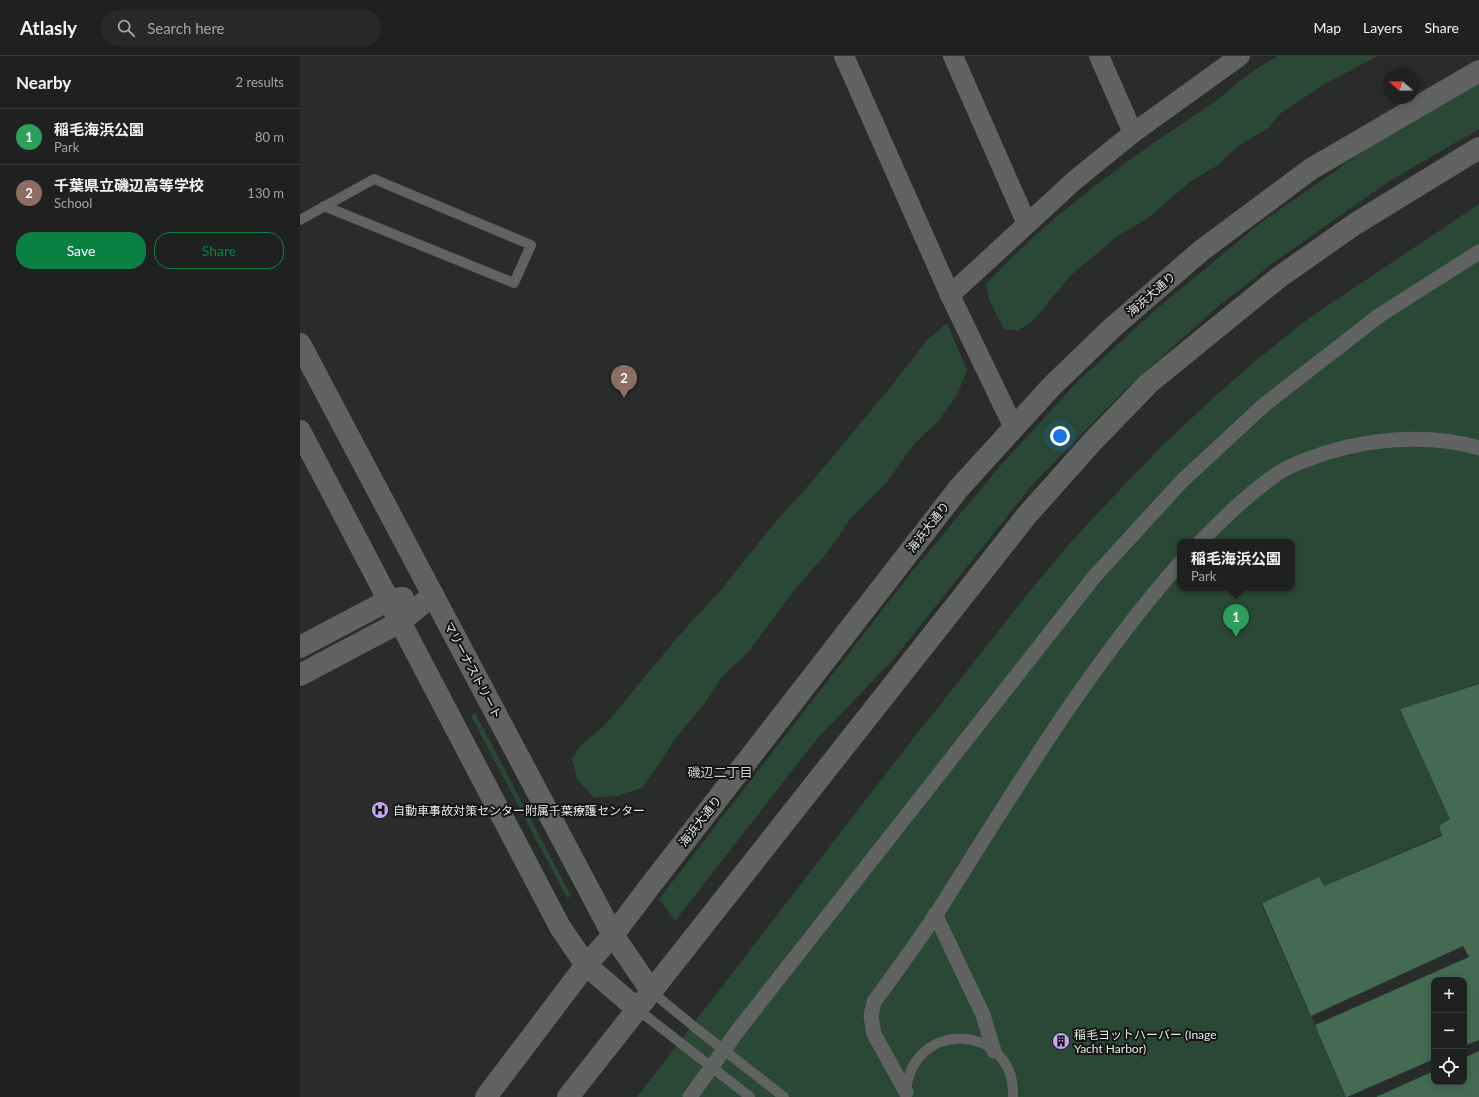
<!DOCTYPE html>
<html lang="en">
<head>
<meta charset="utf-8">
<style>
  :root { --surface:#1f2120; --page:#272929; --text:#f1f3f6; --muted:#a1a3a5; --line:#3c3e3e; --accent:#0b8043 }
  body { margin:0; font-family:Lato,"Noto Sans JP",sans-serif; background:var(--page); color:var(--text) }
  .controls { position:absolute; right:12px; bottom:12px; display:grid; overflow:hidden; border-radius:8px; box-shadow:0 2px 10px #0003 }
  .controls button { width:36px; height:36px; display:grid; place-items:center; padding:0; border:0; border-bottom:1px solid var(--line); background:var(--surface); color:var(--text); font:20px sans-serif }
  .compass { position:absolute; left:1083px; top:12px; width:36px; height:36px; border-radius:50%; background:var(--surface); box-shadow:0 2px 10px #0003; rotate:290deg }
  .you { position:absolute; left:760px; top:380px; width:14px; height:14px; margin:-10px; border:3px solid #fff; border-radius:50%; background:#1a73e8; box-shadow:0 0 0 6px #1a73e833 }
  .badge { display:grid; place-items:center; width:26px; height:26px; border-radius:50%; background:var(--accent); color:#fff; font-size:13px; font-weight:700 }
  .pin { position:absolute; translate:-50% -33px; filter:drop-shadow(0 1px 2px #0008) }
  .pin::after { content:''; position:absolute; top:21px; width:14px; height:12px; background:inherit; clip-path:polygon(0 0,100% 0,50% 100%) }
  .popup { position:absolute; left:877px; top:483px; width:118px; height:52px; box-sizing:border-box; display:grid; place-content:center; border-radius:8px; background:var(--surface); filter:drop-shadow(0 1px 3px #0005); font-size:13px; white-space:nowrap; color:var(--muted) }
  .popup b { font-size:15px; color:var(--text) }
  .popup::after { content:''; position:absolute; left:50%; top:100%; margin-left:-8px; border:8px solid transparent; border-top-color:var(--surface) }
  .list { margin:0; padding:0; list-style:none }
  h2 { display:flex; justify-content:space-between; align-items:center; height:52px; margin:0; padding:0 16px; font-size:17px }
  h2 small { font-size:13px; font-weight:400; color:var(--muted) }
  .list li { display:grid; grid-template-columns:26px 1fr auto; gap:12px; align-items:center; box-sizing:border-box; height:56px; padding:0 16px; border-top:1px solid var(--line) }
  .list b { display:block; font-size:15px; white-space:nowrap }
  .list p { margin:0; font-size:13px; white-space:nowrap; color:var(--muted) }
  .list em { font-size:13px; font-style:normal; color:var(--muted) }
  .actions { display:flex; gap:8px; padding:12px 16px }
  .actions a { flex:1; padding:9px 0; border:1px solid var(--accent); border-radius:16px; text-align:center; font-size:14px; color:var(--accent) }
  .actions .main { background:var(--accent); color:#fff }
  .icon { flex:none; width:22px; height:22px; fill:none; stroke:currentColor; stroke-width:2; stroke-linecap:round; stroke-linejoin:round }
  .map { position:relative; flex:none; width:1179px; height:1041px; overflow:hidden }
  header { display:flex; align-items:center; gap:24px; box-sizing:border-box; height:56px; padding:0 20px; background:var(--surface); border-bottom:1px solid var(--line) }
  header strong { font-size:19px }
  nav { display:flex; gap:22px; margin-inline-start:auto; font-size:14px }
  .search { width:280px; height:36px; background:var(--page); display:flex; align-items:center; gap:10px; box-sizing:border-box; padding:0 14px; border-radius:22px; color:var(--muted); font-size:15px }
  main { display:flex }
  aside { flex:1; background:var(--surface) }
  .map>svg:first-child { display:block }
</style>
</head>
<body>
<header>
<strong>Atlasly</strong>
<div class="search"><svg class="icon" aria-label="search" viewBox="0 0 24 24"><circle cx="10" cy="10" r="6"/><path d="M15 15l6 6"/></svg>Search here</div>
<nav><a>Map</a><a>Layers</a><a>Share</a></nav>
</header>
<main>
<aside>
<h2>Nearby<small>2 results</small></h2>
<ul class="list">
<li><span class="badge" style="background:#2e9e5b">1</span><div><b>稲毛海浜公園</b><p>Park</p></div><em>80 m</em></li>
<li><span class="badge" style="background:#8d6e63">2</span><div><b>千葉県立磯辺高等学校</b><p>School</p></div><em>130 m</em></li>
</ul>
<div class="actions"><a class="main">Save</a><a>Share</a></div>
</aside>
<div class="map">
<svg width="1179" height="1041" viewBox="0 0 1179 1041">
  <rect width="100%" height="100%" fill="#292c2a"/>
  <!-- green -->
  <g fill="#2a4835" fill-rule="evenodd">
    <path d="M978,0H1078L1026,27L981,57L968,72L940,89L915,111L891,125L848,162L818,180L771,219L733,265L717,275L704,273L689,244L686,228C753,156 833,100 914,46C927,37 938,25 952,16C960,10 969,5 978,0Z"/>
    <polygon points="1179,27 1179,73 1088,126 973,207 914,254 825,334 733,428 592,605 516,684 375,865 359,843 610,518 700,410 777,326 854,255 959,168 1069,91"/>
    <path d="M1179,148V627L1100,653L1150,763L1139,770L1141,779L1024,830L1019,821L961,847L1046,1041H337L601,698L730,535L770,487L814,440L860,392L913,342L958,303L1009,262ZM880,486H992V532H880Z"/>
    <polygon points="647,267 667,314 657,339 640,363 615,387 587,426 551,462 526,498 495,533 449,595 420,623 405,647 374,684 362,704 342,732 316,740 294,742 277,723 272,703 280,690 305,669 376,583 420,535 468,475 514,423 593,328 627,284"/>
    <polygon points="175,657 271,840 267,842 171,660"/>
  </g>
  <!-- water -->
  <path fill="#446b52" fill-rule="evenodd" d="M1179,628V1041H1046L962,847L1019,821L1024,830L1142,780L1139,770L1150,763L1100,653ZM1134,924H1164V1026H1134Z"/>
  <!-- pier -->
  <g fill="#292c2a">
    <polygon points="1163,890 1169,901 1015,969 1011,960"/>
    <polygon points="1179,984 1179,995 1164,1002 1164,990"/>
    <polygon points="1134,1003 1134,1015 1076,1041 1047,1041"/>
  </g>
  <g fill="none" stroke-linecap="round" stroke-linejoin="round">
    <!-- service -->
    <g stroke="#606361" stroke-width="10">
      <polyline points="0,164 74,123 231,189 214,227 24,150"/>
      <polyline points="352,936 397,973 484,1041"/>
      <polyline points="337,953 450,1041"/>
      <path d="M606,1037C611,961 716,967 713,1041"/>
    </g>
    <!-- pedestrian -->
    <g stroke="#606361" stroke-width="15">
      <path d="M900,486C926,460 952,434 983,414C990,410 998,407 1006,404C1058,383 1125,376 1179,392"/>
      <polyline points="635,858 683,959 694,995"/>
      <path d="M606,1036L574,978L571,960L574,946C595,917 617,887 637,857C713,737 786,614 880,507"/>
      <polyline points="390,1041 439,973 794,521 882,425 964,349 1080,259 1179,196"/>
    </g>
    <!-- minor -->
    <g stroke="#606361" stroke-width="20">
      <polyline points="544,0 650,239 714,372"/>
      <polyline points="653,0 727,168"/>
      <polyline points="799,0 833,77"/>
      <polyline points="650,239 775,124 833,77 940,0"/>
    </g>
    <!-- tertiary -->
    <g stroke="#606361" stroke-width="22">
      <polyline points="0,288 313,879 352,936"/>
      <polyline points="0,375 260,871 286,909 337,953"/>
      <polyline points="0,591 89,544 103,542"/>
      <polyline points="0,619 100,566 133,539"/>
      <polyline points="186,1041 286,909 313,879 350,830 659,432 751,331 812,272 902,194 1011,113 1179,15"/>
      <polyline points="268,1041 727,459 793,385 849,327 978,222 1055,168 1179,92"/>
    </g>
  </g>
  <!-- icons -->
  <defs>
    <g id="hospital-disc" transform="scale(0.9)"><circle r="9.5" fill="#c7a6ef" stroke="#131413"/><path d="M-5-5h3v3.5h4V-5h3V5h-3V1.5h-4V5h-3Z" fill="#111"/></g>
    <g id="building-disc" transform="scale(0.9)"><circle r="9.5" fill="#c7a6ef" stroke="#131413"/><path d="M-4-6H4V6H1V3H-1V6H-4ZM-2.5-4.3h1.7v1.8h-1.7ZM.8-4.3h1.7v1.8H.8ZM-2.5-1h1.7V.8h-1.7ZM.8-1h1.7V.8H.8Z" fill="#111"/></g>
  </defs>
  <g fill-rule="evenodd">
    <use href="#hospital-disc" x="80" y="754"/>
    <use href="#building-disc" x="761" y="985"/>
  </g>
  <g text-anchor="middle" dominant-baseline="central" stroke-width="4" stroke-linejoin="round" paint-order="stroke">
    <!-- street labels -->
    <g font-size="12" fill="#e7e9e8" stroke="#131413">
      <text transform="translate(851 238) rotate(-41)">海浜大通り</text>
      <text transform="translate(628 471) rotate(-52)">海浜大通り</text>
      <text transform="translate(173 614) rotate(62)">マリーナストリート</text>
      <text transform="translate(400 765) rotate(-52)">海浜大通り</text>
    </g>
    <!-- poi labels -->
    <g font-size="12" fill="#e7e9e8" stroke="#131413" text-anchor="start">
      <text x="93" y="754">自動車事故対策センター附属千葉療護センター</text>
      <text x="774" y="978">稲毛ヨットハーバー (Inage<tspan x="774" dy="14">Yacht Harbor)</tspan></text>
    </g>
    <!-- neighbourhood labels -->
    <g font-size="13" fill="#cccfcd" stroke="#131413">
      <text x="420" y="716">磯辺二丁目</text>
    </g>
  </g>
</svg>
<div class="controls">
<button>+</button>
<button>−</button>
<button><svg class="icon" aria-label="locate" viewBox="0 0 24 24"><circle cx="12" cy="12" r="6"/><path d="M12 2v4M12 18v4M2 12h4M18 12h4"/></svg></button>
</div>
<svg class="compass" viewBox="-18 -18 36 36"><path d="M0-13l5 13h-10z" fill="#e53935"/><path d="M0 13l5-13h-10z" fill="#a1a3a5"/></svg>
<div class="you"></div>
<div class="pin badge" style="left:936px;top:581px;background:#2e9e5b">1</div>
<div class="popup"><b>稲毛海浜公園</b>Park</div>
<div class="pin badge" style="left:324px;top:342px;background:#8d6e63">2</div>
</div>
</main>
</body>
</html>
